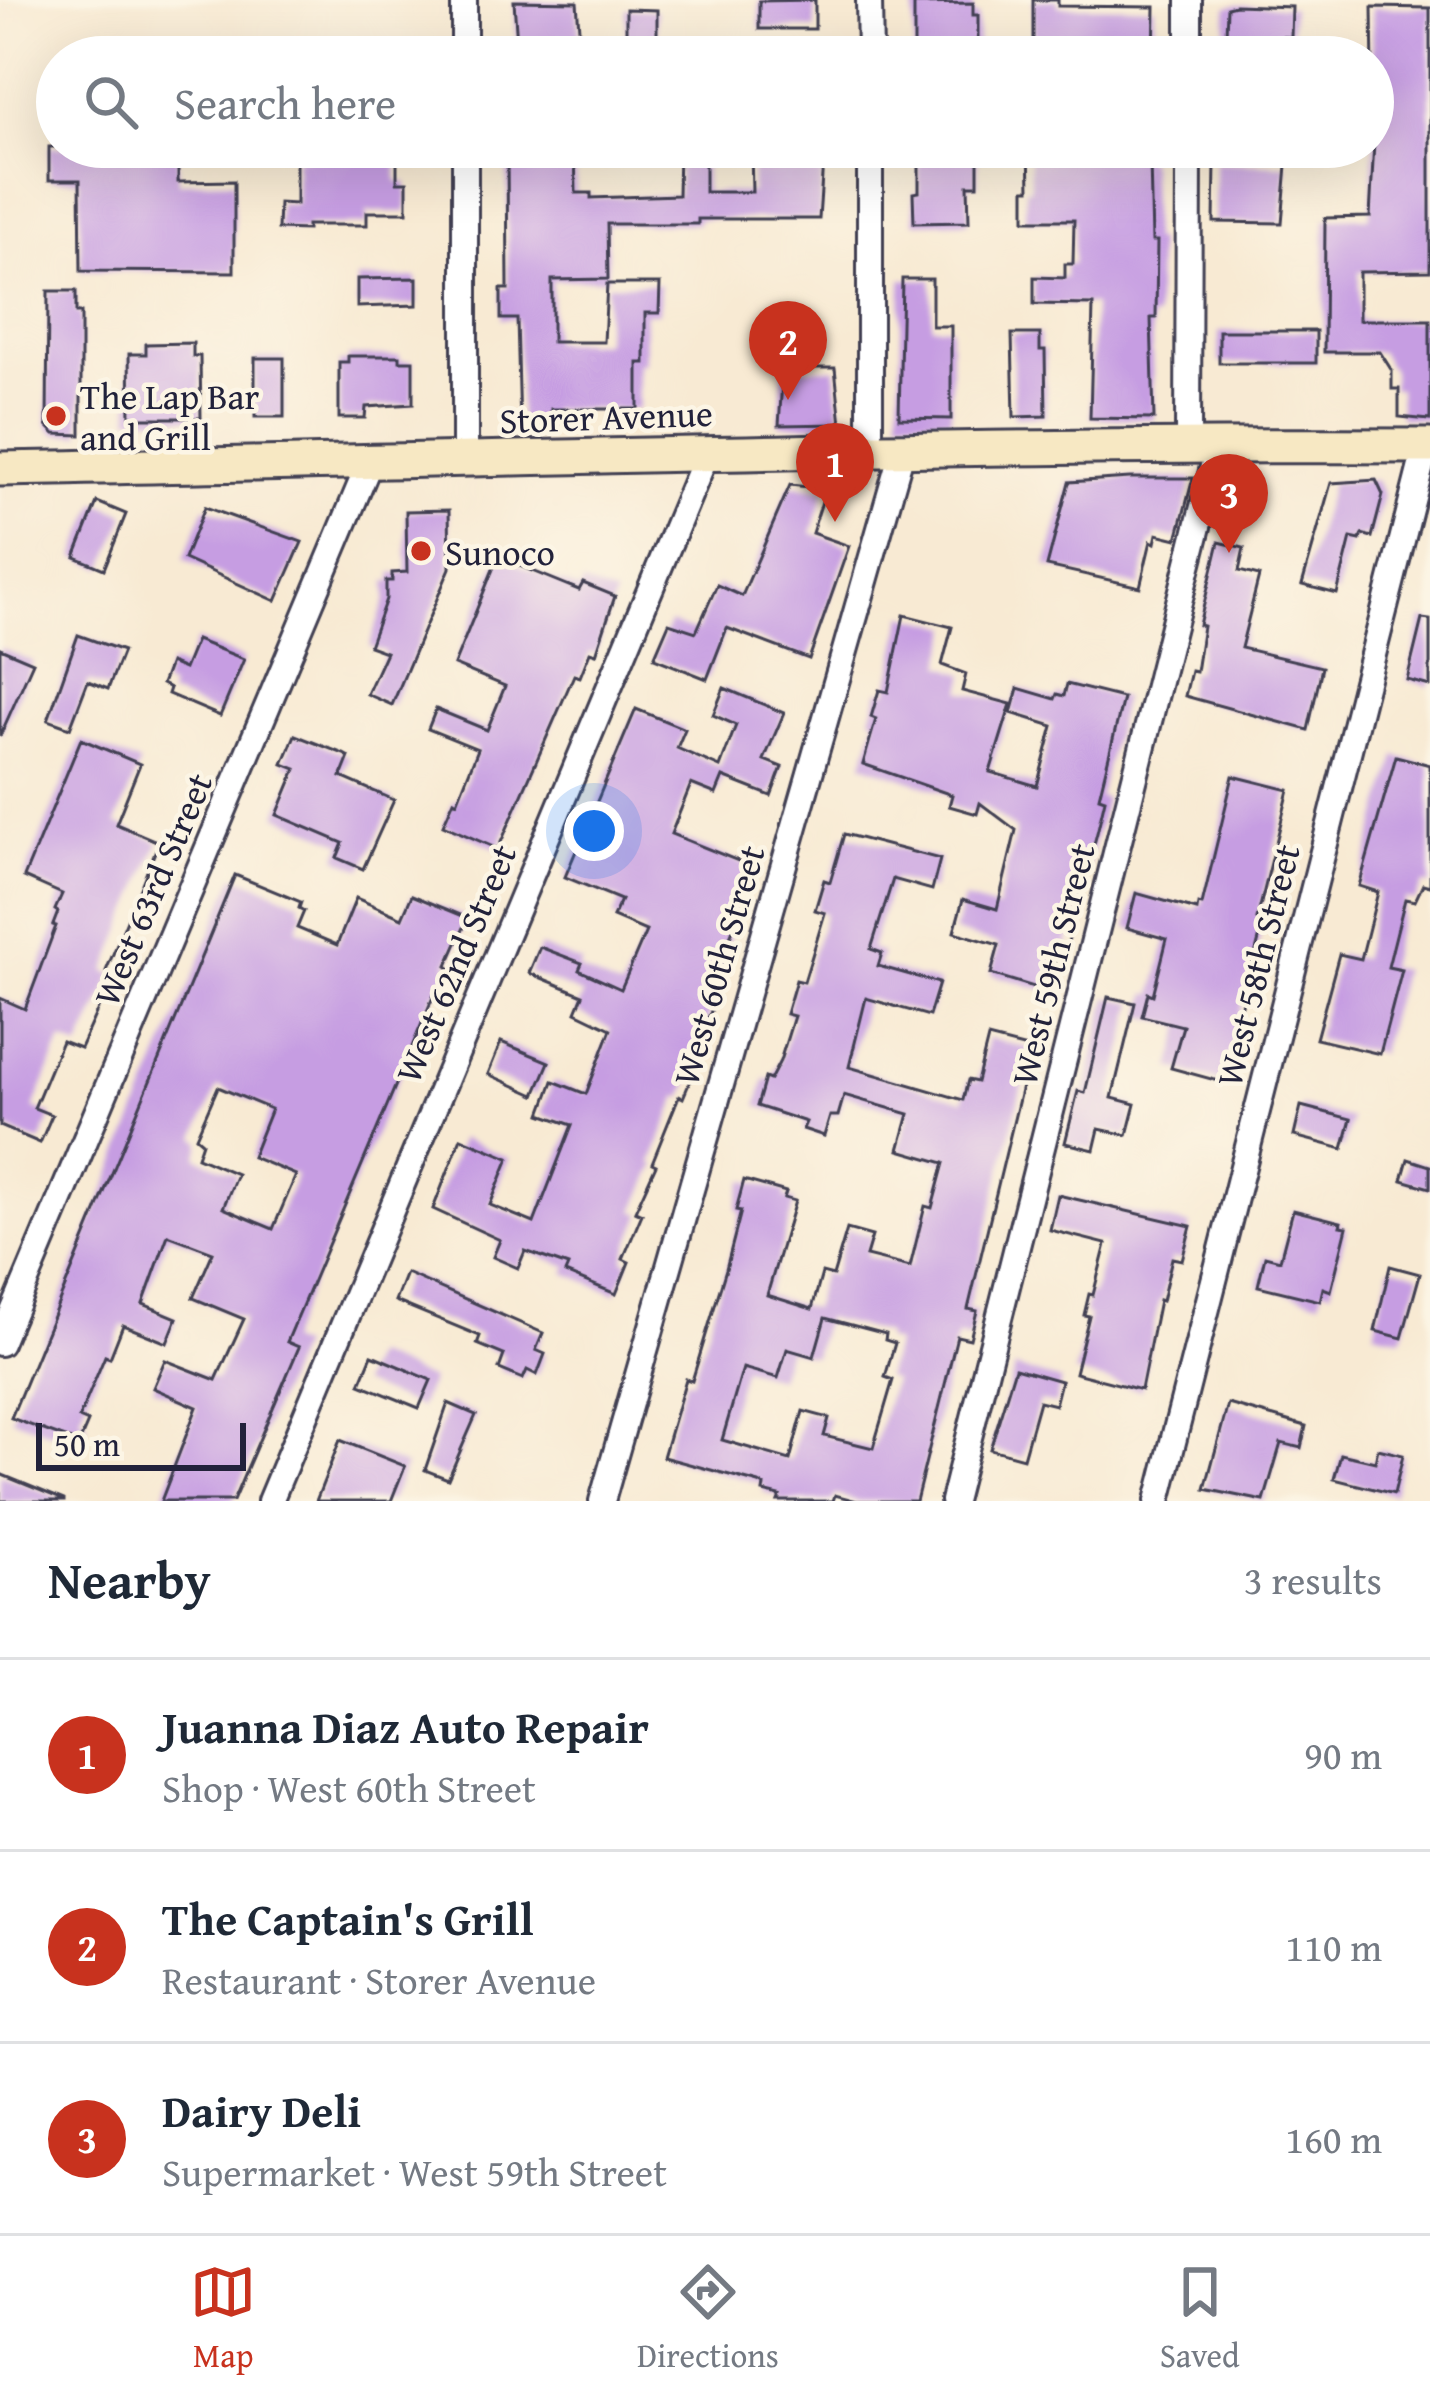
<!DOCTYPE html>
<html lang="en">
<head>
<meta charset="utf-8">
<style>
  :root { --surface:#fff; --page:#f6f6f7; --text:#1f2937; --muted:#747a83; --line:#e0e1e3; --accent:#c8321e }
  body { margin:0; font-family:"Gentium Book Plus",serif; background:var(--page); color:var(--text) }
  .scale { position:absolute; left:36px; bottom:30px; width:210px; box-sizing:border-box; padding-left:12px; border:6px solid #22223b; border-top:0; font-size:33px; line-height:42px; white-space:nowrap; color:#22223b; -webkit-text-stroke:9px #fcf5e5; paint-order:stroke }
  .you { position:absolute; left:594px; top:831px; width:42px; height:42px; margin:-30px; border:9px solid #fff; border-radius:50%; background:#1a73e8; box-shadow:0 0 0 18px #1a73e833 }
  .badge { display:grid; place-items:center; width:78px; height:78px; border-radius:50%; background:var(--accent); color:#fff; font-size:39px; font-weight:700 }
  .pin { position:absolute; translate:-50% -99px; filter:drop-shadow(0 3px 6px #0008) }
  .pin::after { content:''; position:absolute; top:63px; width:42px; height:36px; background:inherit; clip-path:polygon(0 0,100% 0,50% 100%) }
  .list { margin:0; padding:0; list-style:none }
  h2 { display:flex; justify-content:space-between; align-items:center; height:156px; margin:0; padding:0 48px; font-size:51px }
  h2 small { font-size:39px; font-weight:400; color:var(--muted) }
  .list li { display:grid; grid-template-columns:78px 1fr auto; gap:36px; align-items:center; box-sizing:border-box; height:192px; padding:0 48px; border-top:3px solid var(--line) }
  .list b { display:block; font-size:45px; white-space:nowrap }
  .list p { margin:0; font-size:39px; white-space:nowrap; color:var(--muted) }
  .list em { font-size:39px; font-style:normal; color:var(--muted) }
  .icon { flex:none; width:66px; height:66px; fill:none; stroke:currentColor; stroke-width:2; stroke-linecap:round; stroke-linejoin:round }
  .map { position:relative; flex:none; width:1430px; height:1501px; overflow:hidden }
  .search { position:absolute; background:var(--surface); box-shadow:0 12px 48px #0002; left:36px; right:36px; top:36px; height:132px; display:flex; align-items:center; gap:30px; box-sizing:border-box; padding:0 42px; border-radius:66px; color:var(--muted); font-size:45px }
  .sheet { height:732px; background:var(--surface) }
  nav { display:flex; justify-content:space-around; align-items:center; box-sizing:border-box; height:168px; border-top:3px solid var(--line); background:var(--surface); font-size:33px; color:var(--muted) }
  nav a { display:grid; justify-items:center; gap:6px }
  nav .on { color:var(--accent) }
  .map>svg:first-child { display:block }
</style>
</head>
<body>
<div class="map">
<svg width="1430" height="1501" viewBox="0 0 1430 1501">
  <rect width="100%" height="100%" fill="#fcf5e5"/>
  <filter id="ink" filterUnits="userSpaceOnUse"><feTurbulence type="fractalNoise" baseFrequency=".00833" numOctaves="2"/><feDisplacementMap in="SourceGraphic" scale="24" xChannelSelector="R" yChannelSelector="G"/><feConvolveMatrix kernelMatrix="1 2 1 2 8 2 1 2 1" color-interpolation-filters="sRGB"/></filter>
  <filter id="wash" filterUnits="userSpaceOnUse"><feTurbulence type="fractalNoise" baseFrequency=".004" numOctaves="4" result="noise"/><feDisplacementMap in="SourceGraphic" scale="48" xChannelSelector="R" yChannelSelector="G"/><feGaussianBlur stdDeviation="2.7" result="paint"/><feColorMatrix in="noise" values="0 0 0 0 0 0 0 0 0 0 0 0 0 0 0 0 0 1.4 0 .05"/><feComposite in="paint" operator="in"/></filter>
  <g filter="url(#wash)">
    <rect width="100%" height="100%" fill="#f8ead3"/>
    <g id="blocks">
      <!-- building -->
      <g fill="#c69de2" fill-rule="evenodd">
        <polygon points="815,0 815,29 759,29 759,1"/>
        <polygon points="1033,0 1058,0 1058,6 1155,7 1154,57 1079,57 1079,51 1063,51 1063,44 1033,44"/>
        <polygon points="514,1 577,2 581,57 518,57"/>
        <polygon points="973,3 973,15 978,15 978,57 914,57 914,4"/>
        <polygon points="1235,5 1292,7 1291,37 1226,36 1227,7"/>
        <polygon points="1372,7 1430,8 1430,271 1359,272 1359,320 1430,320 1430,420 1399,417 1399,389 1392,389 1392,371 1380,352 1324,352 1325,218 1370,217 1374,142"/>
        <polygon points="626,9 657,10 657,57 626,57"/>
        <polygon points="49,147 178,147 178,182 234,181 234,272 81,271 80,180 49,180"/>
        <polygon points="357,147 397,147 397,182 407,182 407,212 367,212 367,225 307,225 307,230 278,229 279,203 296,204 296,158 357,158"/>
        <polygon points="761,147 824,147 819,219 698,219 698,224 607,224 608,279 552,280 552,342 604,342 607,284 660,284 659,313 645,313 645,363 638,363 638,409 551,409 551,427 520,427 517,319 501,319 501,289 508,289 507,151 575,148 576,193 591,193 591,198 678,195 679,148 705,148 705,192 752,192 751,149"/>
        <polygon points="1029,147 1146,148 1146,161 1150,161 1152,241 1157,241 1156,318 1151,318 1154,419 1090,418 1093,305 1034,304 1034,277 1065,278 1065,264 1073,264 1074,220 1025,220 1025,189 1030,189"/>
        <polygon points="978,157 978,185 968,185 969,222 914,223 913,193 919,192 919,158"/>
        <polygon points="1215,162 1287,165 1282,223 1214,222"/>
        <polygon points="417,278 417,305 357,307 357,279"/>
        <polygon points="902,279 932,279 932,326 951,326 951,419 899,418"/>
        <polygon points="48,291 76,291 76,313 81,313 81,435 55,434 47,426"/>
        <rect x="1219" y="331" width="97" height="32"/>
        <polygon points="1012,334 1040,334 1040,350 1045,350 1046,416 1014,417"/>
        <polygon points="193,343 193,356 200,356 201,418 130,418 129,354 146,354 146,344"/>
        <polygon points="348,356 400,356 400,361 413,361 413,404 366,407 365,418 339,418 339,362 348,362"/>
        <rect x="255" y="358" width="29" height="59"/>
        <polygon points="783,368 835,368 841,424 779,425"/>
        <polygon points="1130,478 1193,478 1177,539 1157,534 1155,543 1151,541 1140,587 1047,566 1069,482"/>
        <polygon points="1376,480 1383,495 1372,537 1362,534 1360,540 1351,538 1337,594 1302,585 1331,483"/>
        <polygon points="790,485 826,489 812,533 849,546 809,659 727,628 707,679 654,658 669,623 696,632 717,585 742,596"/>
        <polygon points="97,502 126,514 104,569 75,557"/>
        <polygon points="205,507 302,542 276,601 184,559"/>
        <polygon points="449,510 450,568 392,705 367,694 386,652 369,646 386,599 386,581 392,581 392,573 407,572 406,511"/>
        <polygon points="1219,542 1244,548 1239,571 1259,576 1241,648 1322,667 1308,730 1185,696 1191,671 1196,672 1203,626 1199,625"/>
        <polygon points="498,557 579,590 583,583 615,596 596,654 590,652 580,677 574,675 498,849 443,825 454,800 457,802 478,749 428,729 436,709 487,730 505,686 454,665"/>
        <polygon points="904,615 952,627 942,665 966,674 962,691 1011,704 990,772 1037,786 1053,726 1011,713 1018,688 1055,699 1057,694 1064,696 1067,684 1123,698 1099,797 1105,799 1097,833 1066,949 1058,947 1047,991 991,974 999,945 954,932 963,899 997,909 1016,830 980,803 977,814 949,806 952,795 863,764 876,719 871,717 879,690 888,692"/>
        <polygon points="1422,619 1430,620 1430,686 1407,680"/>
        <polygon points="78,635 123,651 108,689 88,681 70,728 48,720"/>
        <polygon points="196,640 244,659 220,716 168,694 170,688 162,684 170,663 184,669"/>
        <polygon points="0,648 33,662 0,736"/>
        <polygon points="724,688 784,713 764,760 782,767 771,796 723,777 716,794 691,784 671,834 751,866 731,914 738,917 719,964 724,967 719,980 723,982 689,1064 696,1067 683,1098 679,1096 652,1163 656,1165 635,1211 642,1214 623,1259 629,1262 616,1294 565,1273 568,1266 525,1251 518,1268 493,1257 500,1240 433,1209 461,1138 509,1158 490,1205 534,1223 572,1125 541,1114 553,1081 586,1094 611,1029 576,1012 583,995 529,973 540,947 582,963 579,970 621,989 646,931 613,917 621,900 565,877 636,709 685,729 677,748 720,767 736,725 713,715"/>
        <polygon points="295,735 344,754 349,757 341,777 394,800 363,869 337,858 343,843 277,815 296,769 283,764"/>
        <polygon points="81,739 140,764 116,824 159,842 106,971 113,974 102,1000 80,1048 62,1041 34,1108 52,1115 40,1143 0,1126 0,998 25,1009 56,926 53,925 58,912 55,910 62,894 24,877"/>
        <polygon points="1396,756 1430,765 1430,886 1423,884 1415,901 1405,899 1388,967 1402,970 1380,1054 1316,1039 1339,954 1361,959 1378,892 1359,886"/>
        <polygon points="1233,776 1289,790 1257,919 1264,920 1222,1082 1171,1068 1183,1026 1142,1016 1148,993 1153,995 1167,939 1127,928 1136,893 1197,910 1198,904 1202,905"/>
        <path d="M844,834L940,859L932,890L893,879L871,949L882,953L878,966L939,983L929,1016L866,998L849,1067L963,1100L968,1080L977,1082L988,1038L1031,1049L968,1309L977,1311L970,1339L957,1336L916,1501H857L835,1495L833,1501H778L780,1496L763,1492L764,1486L759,1483L663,1457L686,1379L692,1381L726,1269L741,1211L736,1210L744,1180L786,1192L784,1198L795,1201L767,1295L812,1309L822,1273L833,1276L847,1229L872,1236L866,1256L910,1267L925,1206L932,1208L944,1163L899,1150L909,1114L844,1095L838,1116H830L824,1136L803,1129L806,1122L757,1106L765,1078L770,1080L780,1061L794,1016L786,1014L796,980L804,982L825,913L815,910L824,880L830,882ZM825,1318L886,1334L885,1340L895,1343L885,1377L893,1380L873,1448L824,1436L829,1418L803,1411L790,1460L722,1440L743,1368L778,1378L787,1349L814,1357Z"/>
        <path d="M235,875L301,902L299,908L304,911L297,928L337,945L356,898L402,918L412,895L468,918L447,966L451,969L441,992L436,990L287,1342L299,1347L233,1501H161L197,1407L153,1388L165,1360L216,1380L244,1319L193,1298L213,1252L168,1235L143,1304L177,1318L167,1343L123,1325L110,1358L105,1356L79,1418L88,1422L79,1443L11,1418ZM218,1087L271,1109L252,1157L296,1175L273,1229L223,1208L237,1174L197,1157L202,1142L196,1137Z"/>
        <polygon points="1108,997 1135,1003 1112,1098 1135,1104 1127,1135 1099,1129 1094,1150 1065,1143 1078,1091 1085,1093"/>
        <polygon points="501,1042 549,1062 535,1095 488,1074"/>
        <polygon points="1301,1106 1351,1119 1343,1149 1294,1136"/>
        <polygon points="1408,1159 1430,1166 1430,1188 1402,1180"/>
        <polygon points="1058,1195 1191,1226 1182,1260 1172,1258 1162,1301 1159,1300 1141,1390 1075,1373 1089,1316 1084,1315 1089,1294 1093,1295 1106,1244 1050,1230"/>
        <polygon points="1293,1210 1341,1222 1340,1226 1347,1227 1331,1291 1323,1288 1320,1301 1258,1286 1265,1256 1280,1260"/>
        <polygon points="1390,1266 1420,1274 1402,1338 1375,1331"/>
        <polygon points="406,1273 543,1333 536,1350 545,1354 537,1375 527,1370 523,1379 499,1369 504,1355 477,1344 480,1336 395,1301"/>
        <polygon points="372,1355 431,1380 419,1408 360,1384"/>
        <polygon points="1015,1368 1061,1381 1055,1405 1039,1401 1023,1458 990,1449"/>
        <polygon points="448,1403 476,1415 448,1479 425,1470"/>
        <polygon points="1228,1404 1306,1426 1301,1448 1281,1443 1264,1501 1205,1489"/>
        <polygon points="340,1440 405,1466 391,1501 316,1501"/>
        <polygon points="1378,1449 1403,1455 1394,1494 1334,1479 1341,1454 1375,1462"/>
        <polygon points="0,1474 64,1500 64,1501 0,1501"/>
      </g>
    </g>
  </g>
  <g filter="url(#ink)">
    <use href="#blocks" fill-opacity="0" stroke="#424052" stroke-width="3"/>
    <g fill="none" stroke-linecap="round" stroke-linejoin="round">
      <!-- street casing -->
      <g stroke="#424052" stroke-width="30">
        <g id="street">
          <polyline points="464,0 464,57"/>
          <polyline points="869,0 870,57"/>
          <polyline points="1189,57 1189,0"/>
          <polyline points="465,147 465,459"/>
          <polyline points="870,147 870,448"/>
          <polyline points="1188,443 1189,147"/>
          <polyline points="0,1343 370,462"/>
          <polyline points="270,1501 707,453"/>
          <polyline points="602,1501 903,448"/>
          <polyline points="953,1501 1219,443"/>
          <polyline points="1158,1501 1426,446"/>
        </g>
      </g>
      <!-- secondary casing -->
      <g stroke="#424052" stroke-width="39">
        <path id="secondary" d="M0,469C477,461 953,443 1430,446"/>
      </g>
      <!-- street -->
      <use href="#street" stroke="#fff" stroke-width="24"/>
      <!-- secondary -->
      <use href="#secondary" stroke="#f7e8c3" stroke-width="33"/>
    </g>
  </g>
  <!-- markers -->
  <g fill="#c8321e" stroke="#fcf5e5" stroke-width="4.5">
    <circle cx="56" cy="416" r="12"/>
    <circle cx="421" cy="551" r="12"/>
  </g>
  <g text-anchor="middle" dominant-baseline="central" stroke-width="9" stroke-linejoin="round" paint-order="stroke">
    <!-- poi labels -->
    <g font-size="36" fill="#22223b" stroke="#fcf5e5" text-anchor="start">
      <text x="80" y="395">The Lap Bar<tspan x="80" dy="41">and Grill</tspan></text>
      <text x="445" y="551">Sunoco</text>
    </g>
    <!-- street labels -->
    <g font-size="36" fill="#22223b" stroke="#fcf5e5">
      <text transform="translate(606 416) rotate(-2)">Storer Avenue</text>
      <text transform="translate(152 889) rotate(-67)">West 63rd Street</text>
      <text transform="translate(455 963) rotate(-67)">West 62nd Street</text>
      <text transform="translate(1052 964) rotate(-76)">West 59th Street</text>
      <text transform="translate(718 965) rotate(-74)">West 60th Street</text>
      <text transform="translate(1257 965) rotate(-76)">West 58th Street</text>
    </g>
  </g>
</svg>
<div class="scale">50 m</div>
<div class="you"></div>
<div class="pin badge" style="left:835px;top:522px">1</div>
<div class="pin badge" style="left:788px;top:400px">2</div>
<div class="pin badge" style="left:1229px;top:553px">3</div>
<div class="search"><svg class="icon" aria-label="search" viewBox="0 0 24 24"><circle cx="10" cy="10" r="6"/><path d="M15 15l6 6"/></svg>Search here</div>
</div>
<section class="sheet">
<h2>Nearby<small>3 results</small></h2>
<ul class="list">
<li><span class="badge">1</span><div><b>Juanna Diaz Auto Repair</b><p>Shop · West 60th Street</p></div><em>90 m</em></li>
<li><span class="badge">2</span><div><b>The Captain's Grill</b><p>Restaurant · Storer Avenue</p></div><em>110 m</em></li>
<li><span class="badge">3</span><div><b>Dairy Deli</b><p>Supermarket · West 59th Street</p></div><em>160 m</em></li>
</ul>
</section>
<nav>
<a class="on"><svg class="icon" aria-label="map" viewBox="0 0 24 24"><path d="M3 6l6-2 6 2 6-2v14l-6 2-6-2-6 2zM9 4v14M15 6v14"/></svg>Map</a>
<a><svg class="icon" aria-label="directions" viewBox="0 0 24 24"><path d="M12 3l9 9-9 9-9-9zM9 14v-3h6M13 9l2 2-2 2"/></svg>Directions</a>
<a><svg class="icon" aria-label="saved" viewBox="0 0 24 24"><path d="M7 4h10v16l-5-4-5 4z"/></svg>Saved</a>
</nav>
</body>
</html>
